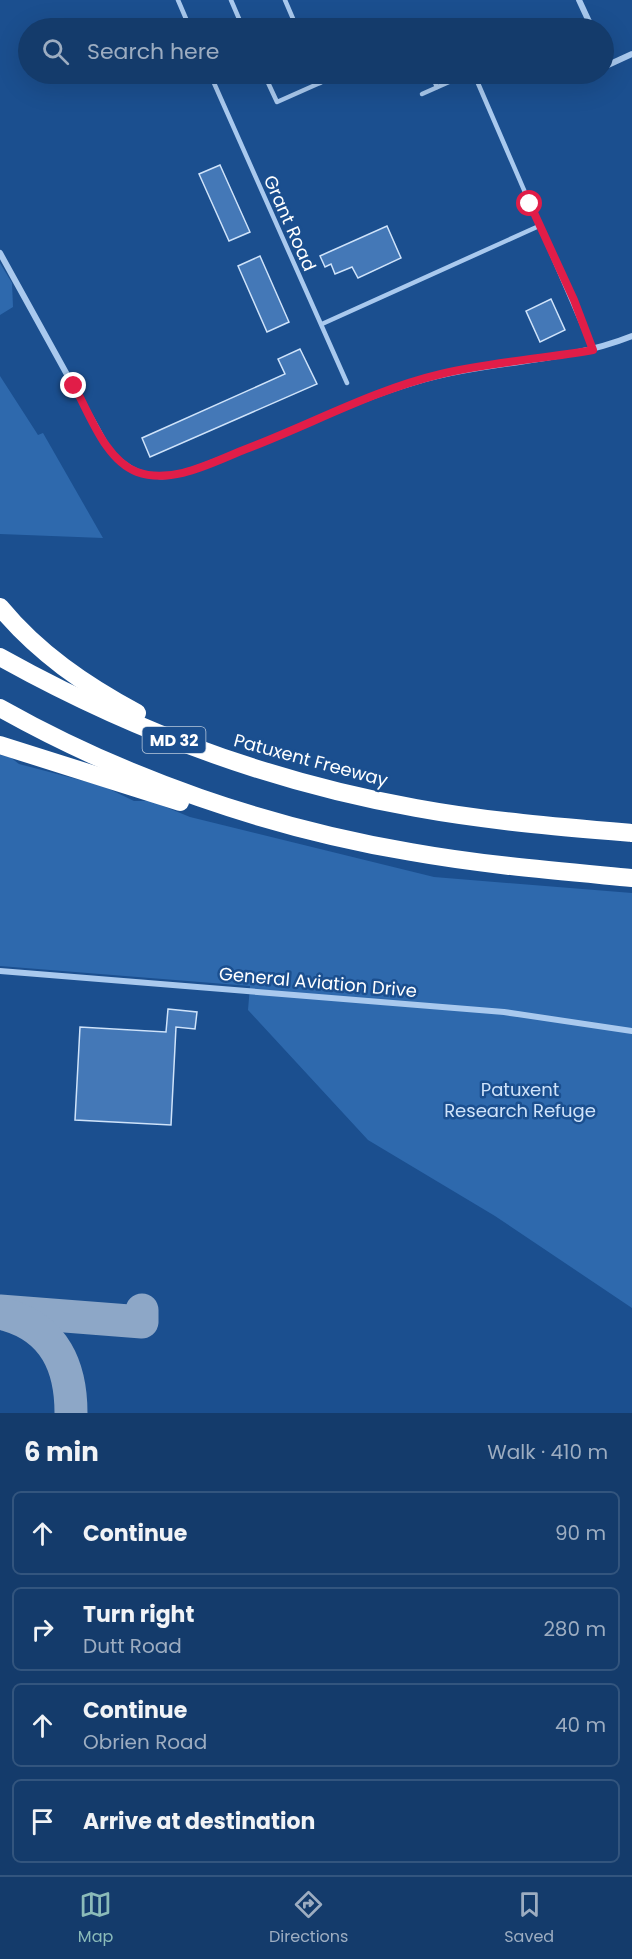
<!DOCTYPE html>
<html lang="en">
<head>
<meta charset="utf-8">
<style>
  :root { --surface:#143b6b; --page:#214673; --text:#f1f3f6; --muted:#9dadc1; --line:#33557e; --accent:#8bbbb9 }
  body { margin:0; font-family:Poppins,sans-serif; background:var(--page); color:var(--text) }
  .stop { position:absolute; width:18px; height:18px; margin:-14px; border:4px solid #e11d48; border-radius:50%; background:#fff }
  .stop.end { background:#e11d48; border-color:#fff; box-shadow:0 2px 6px #0008 }
  .list { margin:0; padding:0; list-style:none }
  h2 { display:flex; justify-content:space-between; align-items:center; height:78px; margin:0; padding:0 24px; font-size:26px }
  h2 small { font-size:20px; font-weight:400; color:var(--muted) }
  .list li { display:grid; grid-template-columns:39px 1fr auto; gap:18px; align-items:center; box-sizing:border-box; height:84px; margin:0 12px 12px; padding:0 12px; border:2px solid var(--line); border-radius:9px }
  .list b { display:block; font-size:22px; white-space:nowrap }
  .list p { margin:0; font-size:20px; white-space:nowrap; color:var(--muted) }
  .list em { font-size:20px; font-style:normal; color:var(--muted) }
  .icon { flex:none; width:33px; height:33px; fill:none; stroke:currentColor; stroke-width:2; stroke-linecap:round; stroke-linejoin:round }
  .map { position:relative; flex:none; width:632px; height:1413px; overflow:hidden }
  .search { position:absolute; background:var(--surface); box-shadow:0 6px 24px #0002; left:18px; right:18px; top:18px; height:66px; display:flex; align-items:center; gap:15px; box-sizing:border-box; padding:0 21px; border-radius:33px; color:var(--muted); font-size:22px }
  .sheet { height:462px; background:var(--surface) }
  nav { display:flex; justify-content:space-around; align-items:center; box-sizing:border-box; height:84px; border-top:2px solid var(--line); background:var(--surface); font-size:16px; color:var(--muted) }
  nav a { display:grid; justify-items:center; gap:3px }
  nav .on { color:var(--accent) }
  .map>svg:first-child { display:block }
</style>
</head>
<body>
<div class="map">
<svg width="632" height="1413" viewBox="0 0 632 1413">
  <rect width="100%" height="100%" fill="#1b4f8f"/>
  <!-- green -->
  <g fill="#2e69ad">
    <polygon points="0,263 12,283 13,307 0,315"/>
    <polygon points="0,376 38,435 43,433 103,538 0,534"/>
    <polygon points="0,755 10,757 19,764 103,786 134,801 151,801 190,817 434,877 632,893 632,1308 495,1216 368,1140 248,1010 250,986 0,966"/>
  </g>
  <g fill="none" stroke-linecap="round" stroke-linejoin="round">
    <!-- taxiway -->
    <g stroke="#8da7c7" stroke-width="33">
      <polyline points="0,1311 142,1322 142,1310"/>
      <path d="M7,1315C55,1329 71,1367 71,1413"/>
    </g>
  </g>
  <!-- building -->
  <g fill="#4478b7" stroke="#cfe3fa" stroke-width="1.5">
    <polygon points="220,165 250,232 229,241 199,174"/>
    <polygon points="387,226 401,258 358,278 352,267 335,274 331,264 325,267 320,256"/>
    <polygon points="260,256 289,322 267,332 238,266"/>
    <polygon points="551,299 565,330 540,342 526,311"/>
    <polygon points="300,349 317,384 150,457 142,438 285,374 278,359"/>
    <polygon points="168,1009 197,1012 195,1029 176,1027 171,1125 75,1120 80,1027 166,1032"/>
  </g>
  <g fill="none" stroke-linecap="round" stroke-linejoin="round">
    <!-- lane -->
    <g stroke="#a9c9ee" stroke-width="4.5">
      <polyline points="178,0 190,28"/>
      <polyline points="231,0 243,28"/>
      <polyline points="285,0 297,28"/>
      <polyline points="210,74 347,383"/>
      <polyline points="264,74 277,102 340,74"/>
      <polyline points="316,74 320,83"/>
      <polyline points="431,74 437,87"/>
      <polyline points="474,74 593,350"/>
      <polyline points="422,94 467,74"/>
      <polyline points="322,324 539,226"/>
    </g>
    <!-- street -->
    <g stroke="#a9c9ee" stroke-width="6">
      <polyline points="579,0 592,28"/>
      <polyline points="604,54 608,65 632,54"/>
      <path d="M0,253L107,447C122,466 140,478 165,476C188,474 212,462 234,454C295,431 353,400 415,382C487,360 562,364 632,336"/>
      <polyline points="0,971 504,1012 632,1031"/>
    </g>
    <!-- highway -->
    <g stroke="#fff" stroke-width="18">
      <path d="M0,607C38,653 85,685 137,713"/>
      <path d="M0,657C129,729 270,782 416,808C487,821 560,827 632,833"/>
      <path d="M0,708C126,779 269,828 411,852C484,865 558,871 632,878"/>
      <polyline points="0,745 180,802"/>
    </g>
  </g>
  <g fill="none" stroke-linecap="round" stroke-linejoin="round">
    <!-- route -->
    <path stroke="#e11d48" stroke-width="8" d="M74,386C90,414 105,460 137,472C172,485 213,462 246,449C310,425 373,390 441,374C491,362 542,359 593,350L574,300L530,204"/>
  </g>
  <g text-anchor="middle" dominant-baseline="central" stroke-width="5" stroke-linejoin="round" paint-order="stroke">
    <!-- shield labels -->
    <rect fill="#1b4f8f" stroke="#bbcadd" stroke-width="1.5" x="142.5" y="727" width="63" height="26" rx="4.5"/>
    <g font-size="16" font-weight="bold" fill="#fff">
      <text x="174" y="740">MD 32</text>
    </g>
    <!-- street labels -->
    <g font-size="18" fill="#fff" stroke="#1b4f8f">
      <text transform="translate(290 223) rotate(66)">Grant Road</text>
      <text transform="translate(311 760) rotate(15)">Patuxent Freeway</text>
      <text transform="translate(318 982) rotate(5)">General Aviation Drive</text>
    </g>
    <!-- park labels -->
    <g font-size="18" fill="#cfe3fa" stroke="#1b4f8f">
      <text x="520" y="1089">Patuxent<tspan x="520" dy="21">Research Refuge</tspan></text>
    </g>
  </g>
</svg>
<div class="stop" style="left:530px;top:204px"></div>
<div class="stop end" style="left:74px;top:386px"></div>
<div class="search"><svg class="icon" aria-label="search" viewBox="0 0 24 24"><circle cx="10" cy="10" r="6"/><path d="M15 15l6 6"/></svg>Search here</div>
</div>
<section class="sheet">
<h2>6 min<small>Walk · 410 m</small></h2>
<ul class="list">
<li><svg class="icon" aria-label="ahead" viewBox="0 0 24 24"><path d="M12 20V5M6 11l6-6 6 6"/></svg><div><b>Continue</b></div><em>90 m</em></li>
<li><svg class="icon" aria-label="right" viewBox="0 0 24 24"><path d="M7 20v-9h11M14 6l5 5-5 5"/></svg><div><b>Turn right</b><p>Dutt Road</p></div><em>280 m</em></li>
<li><svg class="icon" aria-label="ahead" viewBox="0 0 24 24"><path d="M12 20V5M6 11l6-6 6 6"/></svg><div><b>Continue</b><p>Obrien Road</p></div><em>40 m</em></li>
<li><svg class="icon" aria-label="arrive" viewBox="0 0 24 24"><path d="M6 21V4h12l-3 4 3 4H6"/></svg><div><b>Arrive at destination</b></div></li>
</ul>
</section>
<nav>
<a class="on"><svg class="icon" aria-label="map" viewBox="0 0 24 24"><path d="M3 6l6-2 6 2 6-2v14l-6 2-6-2-6 2zM9 4v14M15 6v14"/></svg>Map</a>
<a><svg class="icon" aria-label="directions" viewBox="0 0 24 24"><path d="M12 3l9 9-9 9-9-9zM9 14v-3h6M13 9l2 2-2 2"/></svg>Directions</a>
<a><svg class="icon" aria-label="saved" viewBox="0 0 24 24"><path d="M7 4h10v16l-5-4-5 4z"/></svg>Saved</a>
</nav>
</body>
</html>
